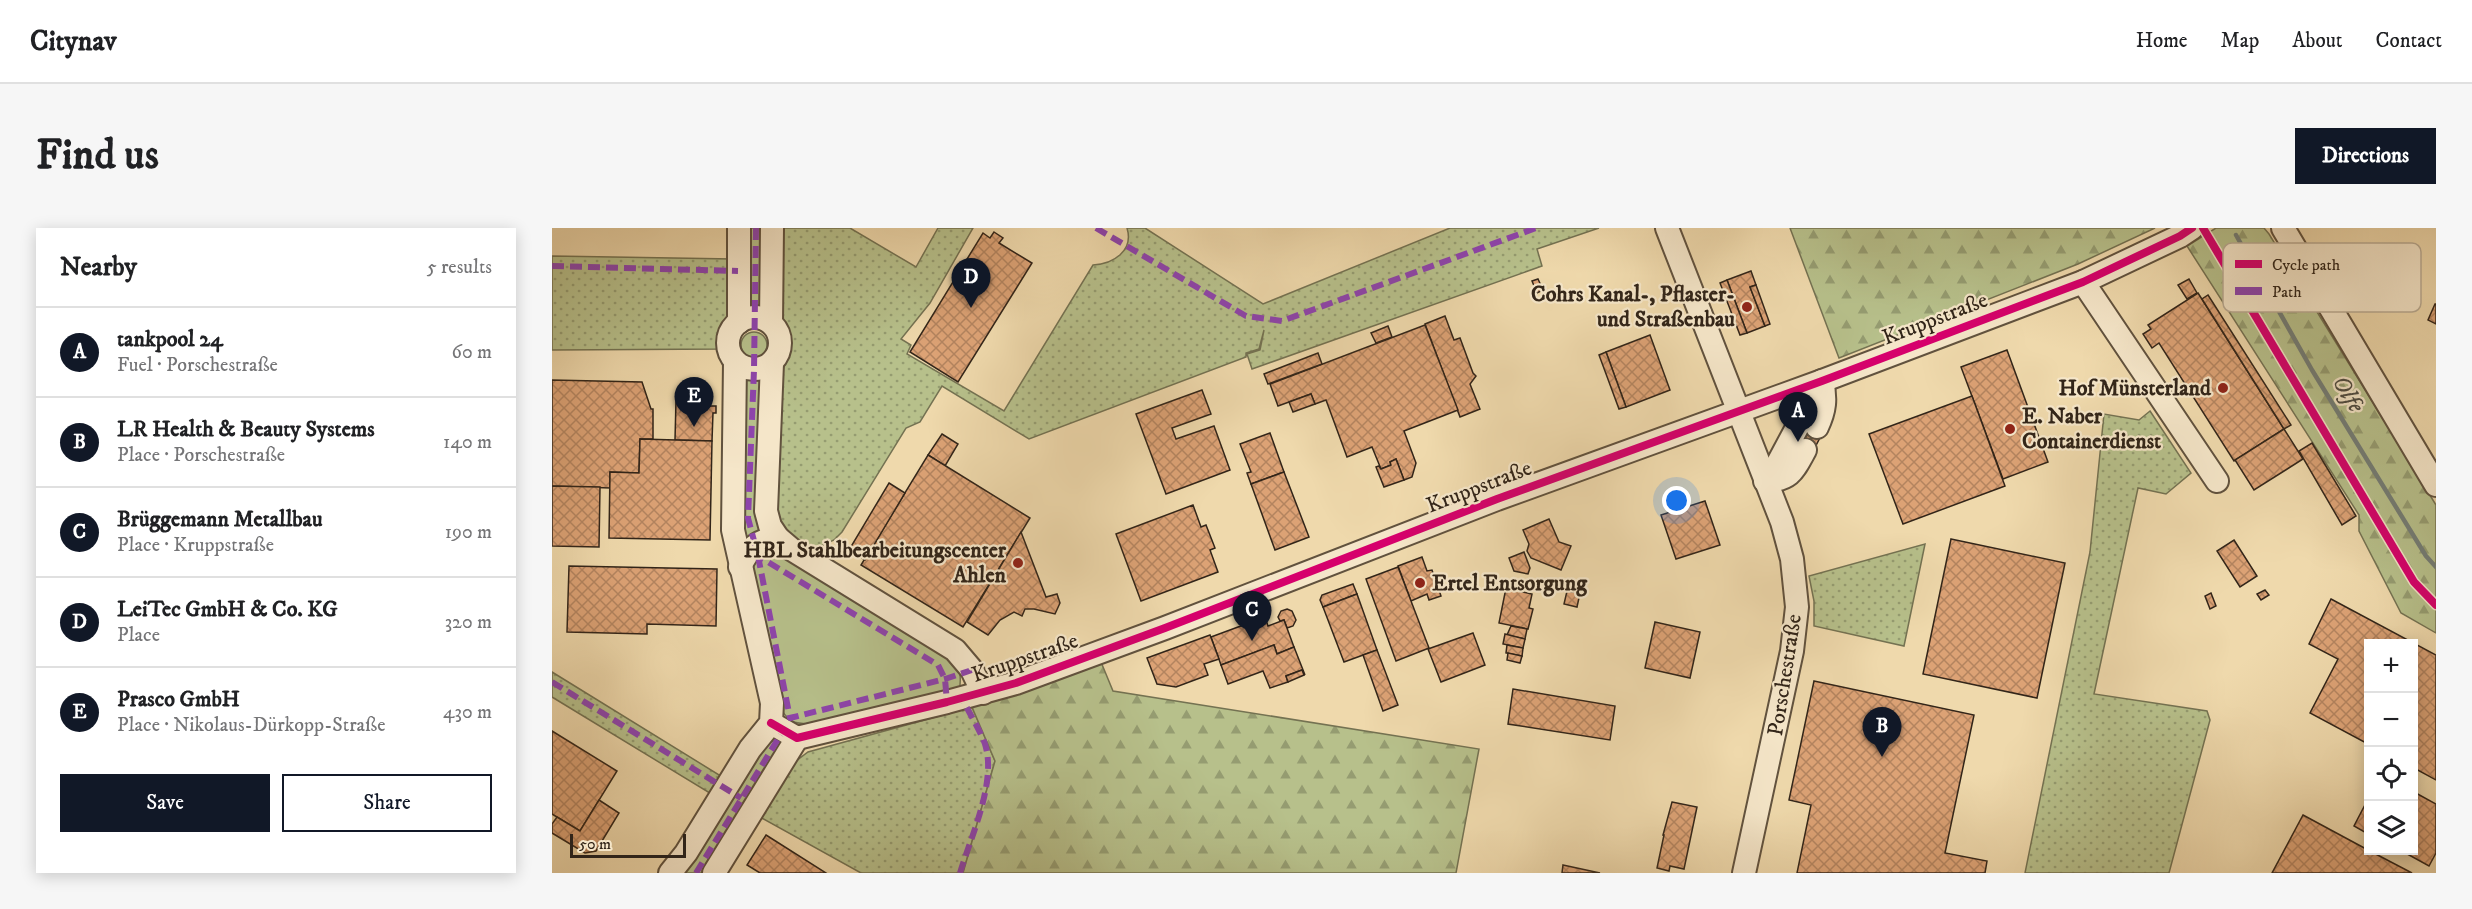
<!DOCTYPE html>
<html lang="en">
<head>
<meta charset="utf-8">
<style>
  :root { --surface:#fff; --page:#f6f6f6; --text:#202124; --muted:#757577; --line:#e0e0e0; --accent:#111827 }
  body { margin:0; font-family:"IM FELL DW Pica",serif; background:var(--page); color:var(--text) }
  .controls { position:absolute; right:18px; bottom:18px; display:grid; overflow:hidden; border-radius:0px; box-shadow:0 3px 15px #0003 }
  .controls button { width:54px; height:54px; display:grid; place-items:center; padding:0; border:0; border-bottom:2px solid var(--line); background:var(--surface); color:var(--text); font:30px sans-serif }
  .scale { position:absolute; left:18px; bottom:15px; width:116px; box-sizing:border-box; padding-left:6px; border:3px solid #322519; border-top:0; font-size:16px; line-height:21px; white-space:nowrap; color:#322519; -webkit-text-stroke:4px #f5e6c9; paint-order:stroke }
  .you { position:absolute; left:1125px; top:273px; width:21px; height:21px; margin:-15px; border:4px solid #fff; border-radius:50%; background:#1a73e8; box-shadow:0 0 0 9px #1a73e833 }
  .badge { display:grid; place-items:center; width:39px; height:39px; border-radius:50%; background:var(--accent); color:#fff; font-size:20px; font-weight:700 }
  .pin { position:absolute; translate:-50% -50px; filter:drop-shadow(0 2px 3px #0008) }
  .pin::after { content:''; position:absolute; top:32px; width:21px; height:18px; background:inherit; clip-path:polygon(0 0,100% 0,50% 100%) }
  .list { margin:0; padding:0; list-style:none }
  h2 { display:flex; justify-content:space-between; align-items:center; height:78px; margin:0; padding:0 24px; font-size:26px }
  h2 small { font-size:20px; font-weight:400; color:var(--muted) }
  .list li { display:grid; grid-template-columns:39px 1fr auto; gap:18px; align-items:center; box-sizing:border-box; height:90px; padding:0 24px; border-top:2px solid var(--line) }
  .list b { display:block; font-size:22px; white-space:nowrap }
  .list p { margin:0; font-size:20px; white-space:nowrap; color:var(--muted) }
  .list em { font-size:20px; font-style:normal; color:var(--muted) }
  .actions { display:flex; gap:12px; padding:18px 24px }
  .actions a { flex:1; padding:14px 0; border:2px solid var(--accent); border-radius:0px; text-align:center; font-size:21px; color:var(--accent) }
  .actions .main { background:var(--accent); color:#fff }
  .icon { flex:none; width:33px; height:33px; fill:none; stroke:currentColor; stroke-width:2; stroke-linecap:round; stroke-linejoin:round }
  .map { position:relative; flex:none; width:1884px; height:645px; overflow:hidden; border-radius:0px }
  header { display:flex; align-items:center; gap:36px; box-sizing:border-box; height:84px; padding:0 30px; background:var(--surface); border-bottom:2px solid var(--line) }
  header strong { font-size:28px }
  nav { display:flex; gap:33px; margin-inline-start:auto; font-size:21px }
  .intro { display:flex; align-items:center; justify-content:space-between; box-sizing:border-box; height:144px; padding:0 36px }
  h1 { margin:0; font-size:42px }
  .button { padding:15px 27px; border-radius:0px; background:var(--accent); color:#fff; font-size:21px; font-weight:700 }
  main { display:flex; gap:36px; padding:0 36px }
  aside { flex:1; background:var(--surface); border-radius:0px; box-shadow:0 3px 15px #0003 }
  .map>svg:first-child { display:block }
</style>
</head>
<body>
<header>
<strong>Citynav</strong>
<nav><a>Home</a><a>Map</a><a>About</a><a>Contact</a></nav>
</header>
<div class="intro"><h1>Find us</h1><a class="button">Directions</a></div>
<main>
<aside>
<h2>Nearby<small>5 results</small></h2>
<ul class="list">
<li><span class="badge">A</span><div><b>tankpool 24</b><p>Fuel · Porschestraße</p></div><em>60 m</em></li>
<li><span class="badge">B</span><div><b>LR Health &amp; Beauty Systems</b><p>Place · Porschestraße</p></div><em>140 m</em></li>
<li><span class="badge">C</span><div><b>Brüggemann Metallbau</b><p>Place · Kruppstraße</p></div><em>190 m</em></li>
<li><span class="badge">D</span><div><b>LeiTec GmbH &amp; Co. KG</b><p>Place</p></div><em>320 m</em></li>
<li><span class="badge">E</span><div><b>Prasco GmbH</b><p>Place · Nikolaus-Dürkopp-Straße</p></div><em>430 m</em></li>
</ul>
<div class="actions"><a class="main">Save</a><a>Share</a></div>
</aside>
<div class="map">
<svg width="1884" height="645" viewBox="0 0 1884 645">
  <defs>
    <pattern id="grass-dots" width="8" height="8" patternUnits="userSpaceOnUse" patternTransform="scale(1.5)"><rect width="8" height="8" fill="#b7c08b"/><path d="M2 2h.1M6 6h.1" fill="none" stroke="#959c71" stroke-width="1.8" stroke-linecap="round"/></pattern>
    <pattern id="forest-firs" width="22" height="20" patternUnits="userSpaceOnUse" patternTransform="scale(1.5)"><rect width="22" height="20" fill="#b7c08b"/><path d="M5 1l3.5 6h-7zM16 11l3.5 6h-7z" fill="#959c71"/></pattern>
    <pattern id="building-cross-hatch" width="8" height="8" patternUnits="userSpaceOnUse" patternTransform="scale(1.5)"><rect width="8" height="8" fill="#dca275"/><path d="M0 0l8 8M0 8l8-8" fill="none" stroke="#b3845f"/></pattern>
  </defs>
  <rect width="100%" height="100%" fill="#efd9ac"/>
  <filter id="stains"><feTurbulence type="fractalNoise" baseFrequency=".00333" numOctaves="4"/><feColorMatrix values="0 0 0 0 .2 0 0 0 0 .09 0 0 0 0 .02 0 0 0 .5 -.17"/></filter>
  <radialGradient id="worn" r=".72"><stop offset=".6" stop-color="#630" stop-opacity="0"/><stop offset="1" stop-color="#630" stop-opacity=".3"/></radialGradient>
  <!-- grass -->
  <g fill="url(#grass-dots)" stroke="#747252" stroke-width="1.5">
    <path d="M227,0H298L364,39L386,0H421L378,75L349,111L359,117L355,126L452,183L541,37C561,36 582,23 575,0H593L711,76L898,0H1047L985,21L990,38L700,141L695,126L708,122L712,102L707,121L694,125V129L477,211L390,158L368,194L354,200L290,304L282,312L267,319L245,317L224,290L228,133C235,119 234,111 226,97Z"/>
    <polygon points="0,28 181,31 181,94 172,111 172,121 0,122"/>
    <polygon points="1598,183 1639,245 1614,266 1586,260 1542,466 1655,483 1658,492 1617,645 1473,645 1538,324 1552,186 1587,192"/>
    <polygon points="1373,316 1352,418 1262,398 1262,373 1257,348"/>
    <polygon points="0,444 172,550 161,567 0,469"/>
    <polygon points="420,479 443,533 411,645 309,645 206,588 236,539 256,524"/>
  </g>
  <!-- forest -->
  <g fill="url(#forest-firs)" stroke="#747252" stroke-width="1.5">
    <polygon points="1238,0 1603,0 1526,36 1287,130"/>
    <polygon points="1664,0 1712,0 1717,6 1884,277 1884,405 1849,385 1807,303 1807,287 1635,18"/>
    <polygon points="549,434 561,463 927,521 904,645 411,645 443,533 420,479"/>
  </g>
  <!-- park -->
  <g fill="#b7c08b" stroke="#747252" stroke-width="1.5">
    <polygon points="194,0 216,0 213,86 191,86"/>
    <circle cx="202" cy="117" r="13"/>
    <polygon points="190,148 212,149 208,307 188,316"/>
    <path d="M228,323L400,430C408,441 410,449 407,463L260,496C240,496 236,494 226,476L196,350C202,332 209,324 228,323Z"/>
    <polygon points="228,511 230,513 156,645 129,645 215,515"/>
  </g>
  <g fill="none" stroke-linecap="round" stroke-linejoin="round">
    <!-- stream -->
    <polyline stroke="#737d76" stroke-width="4.5" points="1684,7 1760,142 1874,328 1884,339"/>
  </g>
  <!-- building -->
  <g fill="url(#building-cross-hatch)" stroke="#322519" stroke-width="1.5">
    <polygon points="442,4 451,10 447,15 480,35 406,154 358,124 431,5 438,10"/>
    <polygon points="1199,43 1204,57 1198,59 1213,98 1195,105 1175,52"/>
    <polygon points="986,51 991,62 985,65 980,53"/>
    <polygon points="1637,51 1645,65 1635,71 1626,57"/>
    <polygon points="1175,52 1195,105 1188,107 1168,55"/>
    <polygon points="1204,57 1218,96 1213,98 1198,59"/>
    <polygon points="1646,65 1732,201 1682,233 1607,115 1600,120 1591,106 1599,101 1596,97"/>
    <polygon points="1656,67 1739,197 1732,201 1650,71"/>
    <polygon points="1883,76 1884,76 1884,96 1876,92"/>
    <polygon points="893,88 902,112 908,110 921,145 924,148 918,156 928,181 908,189 873,96"/>
    <polygon points="873,97 906,182 852,203 864,235 860,249 852,252 844,231 838,234 839,237 829,241 820,219 795,229 774,172 763,176 759,166 726,178 718,156"/>
    <polygon points="836,98 840,109 824,115 819,105"/>
    <polygon points="1098,107 1118,162 1074,179 1054,124"/>
    <polygon points="1455,122 1496,234 1451,251 1409,139"/>
    <polygon points="1054,124 1074,179 1067,181 1047,127"/>
    <polygon points="766,125 770,136 716,156 712,146"/>
    <polygon points="0,152 90,154 99,181 101,181 101,211 88,211 87,245 58,244 58,260 0,258"/>
    <polygon points="650,162 659,186 620,200 624,211 662,198 678,242 614,266 584,186"/>
    <polygon points="759,166 763,176 741,184 737,174"/>
    <polygon points="1420,168 1453,258 1351,296 1317,206"/>
    <polygon points="124,172 146,173 146,178 164,178 164,185 161,185 160,213 123,212"/>
    <polygon points="1258,195 1272,202 1260,225 1246,218"/>
    <polygon points="1732,201 1751,231 1702,262 1683,232"/>
    <polygon points="718,205 732,244 699,256 695,245 699,244 688,216"/>
    <polygon points="390,206 406,216 393,238 376,227"/>
    <polygon points="88,211 160,213 158,312 57,310 58,244 87,245"/>
    <polygon points="1760,215 1804,288 1790,297 1747,223"/>
    <polygon points="376,227 478,290 411,399 309,337"/>
    <polygon points="844,231 852,252 832,259 824,239 827,238 829,241 839,237 838,234"/>
    <polygon points="732,244 757,309 723,322 699,256"/>
    <polygon points="337,255 353,265 313,332 297,322"/>
    <polygon points="0,258 48,259 47,319 0,318"/>
    <polygon points="1153,273 1168,317 1124,331 1109,287"/>
    <polygon points="641,277 649,299 654,297 663,320 658,322 666,344 589,373 564,306"/>
    <polygon points="997,291 1007,314 1019,318 1009,342 979,330 975,323 977,316 971,302"/>
    <polygon points="469,304 494,369 505,366 508,375 503,386 482,381 473,381 470,388 462,384 448,392 436,407 415,394"/>
    <polygon points="1399,311 1513,335 1485,470 1371,446"/>
    <polygon points="1682,312 1705,348 1688,359 1665,323"/>
    <polygon points="972,324 978,340 976,346 962,343 957,330"/>
    <polygon points="870,329 875,343 880,342 889,368 877,372 875,366 859,373 846,338"/>
    <polygon points="17,338 165,341 164,398 95,396 95,406 15,404"/>
    <polygon points="846,339 877,420 844,433 814,351"/>
    <polygon points="801,356 805,366 771,379 768,372 770,367"/>
    <polygon points="954,360 980,366 977,380 981,381 976,401 947,395"/>
    <polygon points="1713,362 1717,367 1709,372 1705,366"/>
    <polygon points="1015,363 1028,365 1025,379 1012,376"/>
    <polygon points="1659,365 1664,378 1658,381 1653,368"/>
    <polygon points="805,366 825,422 792,434 771,379"/>
    <polygon points="1779,371 1884,427 1884,552 1862,540 1862,416 1816,416 1816,516 1758,485 1786,431 1757,416"/>
    <polygon points="735,381 740,383 744,392 741,398 735,400 732,392 728,393 726,389 729,383"/>
    <polygon points="713,389 716,398 732,392 742,419 725,426 722,417 669,437 659,409"/>
    <polygon points="1103,394 1148,404 1138,450 1093,440"/>
    <polygon points="959,398 975,401 973,411 955,407"/>
    <polygon points="921,405 933,437 889,454 876,421"/>
    <polygon points="953,406 973,411 971,420 951,416"/>
    <polygon points="658,407 667,431 652,436 656,447 624,459 605,456 595,430"/>
    <polygon points="722,417 725,426 742,419 753,447 750,442 734,448 736,454 718,460 711,443 676,456 669,437"/>
    <polygon points="955,417 971,420 970,428 954,425"/>
    <polygon points="825,422 846,477 831,483 811,427"/>
    <polygon points="956,425 970,428 968,435 955,432"/>
    <polygon points="750,442 752,447 736,454 734,448"/>
    <polygon points="1262,453 1422,487 1393,625 1435,633 1433,645 1245,645 1259,577 1237,572"/>
    <polygon points="961,461 1063,478 1058,512 956,496"/>
    <polygon points="0,503 65,543 28,603 0,586"/>
    <polygon points="1862,564 1884,576 1884,625 1877,638 1848,622 1862,622"/>
    <polygon points="1816,571 1816,606 1802,598"/>
    <polygon points="47,572 67,585 44,623 33,625 0,605 0,596 5,589 28,603"/>
    <polygon points="1120,574 1145,579 1132,641 1118,638 1117,643 1105,640 1112,607 1111,607"/>
    <polygon points="1751,587 1816,622 1860,645 1720,645"/>
    <polygon points="214,607 274,645 208,645 195,637"/>
    <polygon points="1011,637 1048,645 1010,645"/>
  </g>
  <g fill="none" stroke-linecap="round" stroke-linejoin="round">
    <!-- minor casing -->
    <g stroke="#61523e" stroke-width="26">
      <g id="minor">
        <polyline points="187,0 187,94"/>
        <polyline points="1115,0 1230,294 1240,331 1245,379 1240,423 1192,645"/>
        <polyline points="1731,0 1884,257"/>
        <polyline points="1531,54 1665,253"/>
        <circle cx="202" cy="115" r="26"/>
        <polyline points="219,95 220,0"/>
        <polyline points="220,135 214,283 218,298 226,310 239,321 403,422 420,442 431,465"/>
        <path d="M1253,222C1242,242 1239,252 1213,253L1225,237L1270,153C1274,171 1273,182 1265,199"/>
        <path d="M188,339C196,321 205,312 226,310"/>
        <polyline points="219,495 245,510 395,474 464,455 613,400 945,271 1270,153 1531,54 1628,8 1640,0"/>
        <polyline points="118,645 134,625 198,521 219,495 220,475 181,302 183,134"/>
        <polyline points="162,645 245,510"/>
      </g>
    </g>
    <!-- minor -->
    <use href="#minor" stroke="#f5e6c9" stroke-width="22"/>
    <!-- quiet -->
    <g stroke="#8e44ad" stroke-width="6" stroke-dasharray="12 6" stroke-linecap="butt">
      <polyline points="204,0 202,142 196,290 206,328 386,437 393,451 395,474"/>
      <polyline points="544,0 694,88 730,93 984,0"/>
      <polyline points="0,38 186,43"/>
      <polyline points="206,328 238,490 393,451 420,442"/>
      <polyline points="0,454 189,570"/>
      <polyline points="144,645 234,498"/>
      <path d="M408,645C419,608 445,554 433,516C427,500 417,485 410,470"/>
    </g>
    <!-- cycleway casing -->
    <g stroke="#f5e6c9" stroke-width="11">
      <g id="cycleway">
        <polyline points="1651,0 1862,354 1884,377"/>
        <polyline points="219,495 245,510 395,474 464,455 613,400 945,271 1270,153 1531,54 1628,8 1640,0"/>
      </g>
    </g>
    <!-- cycleway -->
    <use href="#cycleway" stroke="#d6006c" stroke-width="8"/>
  </g>
  <!-- markers -->
  <g fill="#8f2418" stroke="#f5e6c9" stroke-width="2">
    <circle cx="1195" cy="79" r="6"/>
    <circle cx="1671" cy="160" r="6"/>
    <circle cx="1458" cy="201" r="6"/>
    <circle cx="466" cy="335" r="6"/>
    <circle cx="868" cy="355" r="6"/>
  </g>
  <g text-anchor="middle" dominant-baseline="central" stroke-width="4.5" stroke-linejoin="round" paint-order="stroke">
    <!-- poi labels -->
    <g font-size="22" font-weight="bold" fill="#322519" stroke="#f5e6c9" text-anchor="end">
      <text x="1183" y="66">Cohrs Kanal-, Pflaster-<tspan x="1183" dy="25">und Straßenbau</tspan></text>
      <text x="1659" y="160">Hof Münsterland</text>
      <text x="1470" y="188" text-anchor="start">E. Naber<tspan x="1470" dy="25">Containerdienst</tspan></text>
      <text x="454" y="322">HBL Stahlbearbeitungscenter<tspan x="454" dy="25">Ahlen</tspan></text>
      <text x="880" y="355" text-anchor="start">Ertel Entsorgung</text>
    </g>
    <!-- street labels -->
    <g font-size="22" fill="#322519" stroke="#f5e6c9">
      <text transform="translate(1383 91) rotate(-21)">Kruppstraße</text>
      <text transform="translate(927 259) rotate(-21)">Kruppstraße</text>
      <text transform="translate(473 430) rotate(-19)">Kruppstraße</text>
      <text transform="translate(1233 447) rotate(-81)">Porschestraße</text>
    </g>
    <!-- water labels -->
    <g font-size="24" font-style="italic" fill="#4d4a40" stroke="#f5e6c9">
      <text transform="translate(1796 166) rotate(58)">Olfe</text>
    </g>
  </g>
  <!-- legend -->
  <rect x="1671" y="15" width="198" height="69" rx="9" fill="#f5e6c9" stroke="#baac94" stroke-width="1.5"/>
  <rect x="1683" y="32" width="27" height="8" fill="#d6006c"/>
  <rect x="1683" y="59" width="27" height="8" fill="#8e44ad"/>
  <g font-size="16" fill="#322519">
    <text x="1720" y="42">Cycle path</text>
    <text x="1720" y="69">Path</text>
  </g>
  <rect width="100%" height="100%" filter="url(#stains)"/>
  <rect width="100%" height="100%" fill="url(#worn)"/>
</svg>
<div class="controls">
<button>+</button>
<button>−</button>
<button><svg class="icon" aria-label="locate" viewBox="0 0 24 24"><circle cx="12" cy="12" r="6"/><path d="M12 2v4M12 18v4M2 12h4M18 12h4"/></svg></button>
<button><svg class="icon" aria-label="layers" viewBox="0 0 24 24"><path d="M12 4l9 5-9 5-9-5zM3 14l9 5 9-5"/></svg></button>
</div>
<div class="scale">50 m</div>
<div class="you"></div>
<div class="pin badge" style="left:1246px;top:214px">A</div>
<div class="pin badge" style="left:1330px;top:529px">B</div>
<div class="pin badge" style="left:700px;top:413px">C</div>
<div class="pin badge" style="left:419px;top:80px">D</div>
<div class="pin badge" style="left:142px;top:199px">E</div>
</div>
</main>
</body>
</html>
